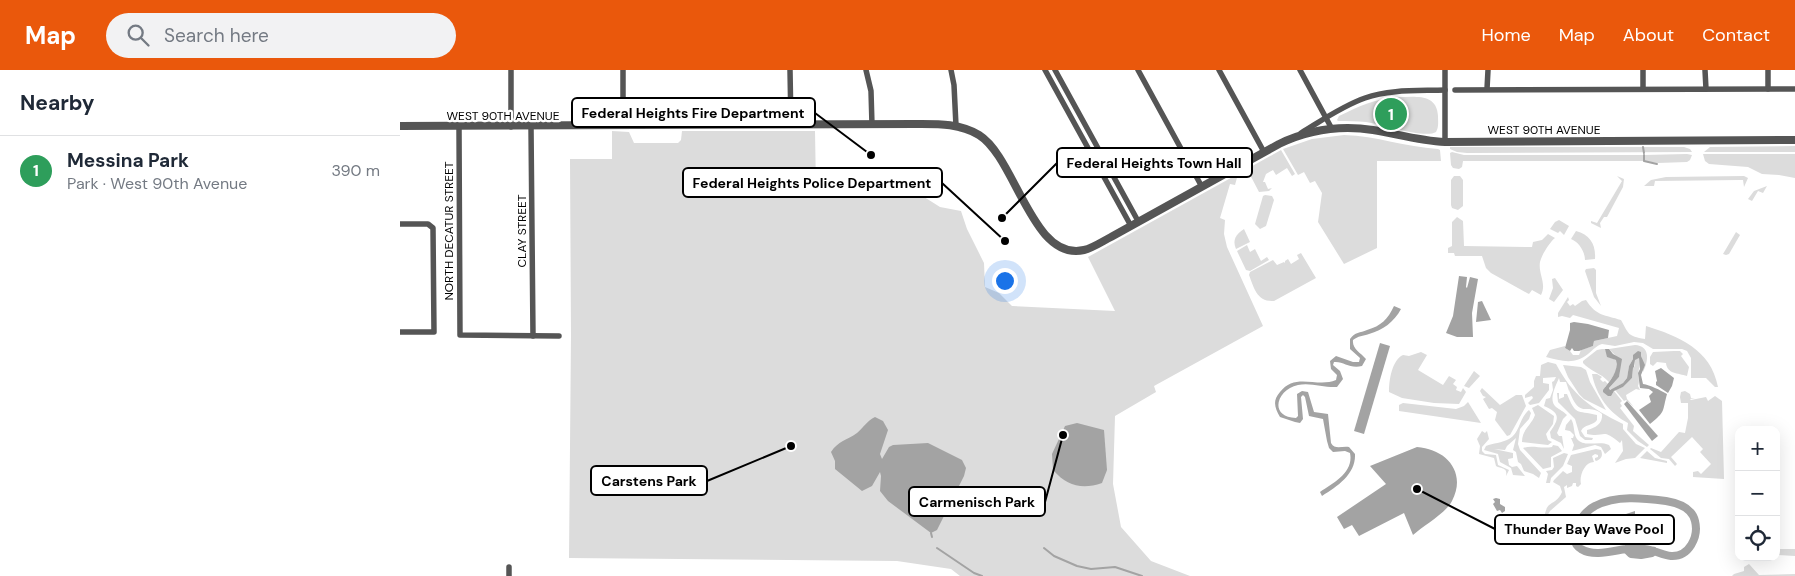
<!DOCTYPE html>
<html lang="en">
<head>
<meta charset="utf-8">
<style>
  :root { --surface:#fff; --page:#f2f2f3; --text:#1f2937; --muted:#747a83; --line:#e0e1e3; --accent:#ea580c }
  body { margin:0; font-family:"DM Sans",sans-serif; background:var(--page); color:var(--text) }
  .controls { position:absolute; right:15px; bottom:15px; display:grid; overflow:hidden; border-radius:10px; box-shadow:0 5px 20px #0002 }
  .controls button { width:45px; height:45px; display:grid; place-items:center; padding:0; border:0; border-bottom:1px solid var(--line); background:var(--surface); color:var(--text); font:25px sans-serif }
  .you { position:absolute; left:604px; top:210px; width:18px; height:18px; margin:-12px; border:4px solid #fff; border-radius:50%; background:#1a73e8; box-shadow:0 0 0 8px #1a73e833 }
  .badge { display:grid; place-items:center; width:32px; height:32px; border-radius:50%; background:var(--accent); color:#fff; font-size:16px; font-weight:700 }
  .pin { position:absolute; translate:-50% -50%; border:2px solid #fff; box-shadow:0 1px 5px #0006 }
  .list { margin:0; padding:0; list-style:none }
  h2 { display:flex; justify-content:space-between; align-items:center; height:65px; margin:0; padding:0 20px; font-size:21px }
  h2 small { font-size:16px; font-weight:400; color:var(--muted) }
  .list li { display:grid; grid-template-columns:32px 1fr auto; gap:15px; align-items:center; box-sizing:border-box; height:70px; padding:0 20px; border-top:1px solid var(--line) }
  .list b { display:block; font-size:19px; white-space:nowrap }
  .list p { margin:0; font-size:16px; white-space:nowrap; color:var(--muted) }
  .list em { font-size:16px; font-style:normal; color:var(--muted) }
  .icon { flex:none; width:28px; height:28px; fill:none; stroke:currentColor; stroke-width:2; stroke-linecap:round; stroke-linejoin:round }
  .map { position:relative; flex:none; width:1395px; height:506px; overflow:hidden }
  header { display:flex; align-items:center; gap:30px; box-sizing:border-box; height:70px; padding:0 25px; background:var(--accent); color:#fff }
  header strong { font-size:24px }
  nav { display:flex; gap:28px; margin-inline-start:auto; font-size:18px }
  .search { width:350px; height:45px; background:var(--page); display:flex; align-items:center; gap:12px; box-sizing:border-box; padding:0 18px; border-radius:28px; color:var(--muted); font-size:19px }
  main { display:flex }
  aside { flex:1; background:var(--surface) }
  .map>svg:first-child { display:block }
</style>
</head>
<body>
<header>
<strong>Map</strong>
<div class="search"><svg class="icon" aria-label="search" viewBox="0 0 24 24"><circle cx="10" cy="10" r="6"/><path d="M15 15l6 6"/></svg>Search here</div>
<nav><a>Home</a><a>Map</a><a>About</a><a>Contact</a></nav>
</header>
<main>
<aside>
<h2>Nearby<small></small></h2>
<ul class="list">
<li><span class="badge" style="background:#2e9e5b">1</span><div><b>Messina Park</b><p>Park · West 90th Avenue</p></div><em>390 m</em></li>
</ul>
</aside>
<div class="map">
<svg width="1395" height="506" viewBox="0 0 1395 506">
  <rect width="100%" height="100%" fill="#fff"/>
  <!-- green -->
  <g fill="#dcdcdc">
    <path d="M998,27C1015,27 1037,23 1038,46C1038,52 1039,57 1036,62C1025,69 981,54 966,52C957,51 948,51 938,51L937,50L939,46C960,36 974,29 998,27Z"/>
    <polygon points="212,61 229,62 234,73 278,73 281,70 282,61 415,61 416,119 521,125 540,137 561,141 567,159 584,193 585,217 599,223 612,236 715,241 688,187 838,104 835,115 830,114 820,148 825,150 824,164 827,177 863,256 754,316 756,322 715,346 713,414 721,457 751,491 790,506 560,506 551,499 497,491 169,488 171,265 170,89 212,89"/>
    <path d="M944,65C977,66 1005,77 1038,79L1040,80L1041,91H977V178L944,194L918,152L922,123L915,111L910,113L904,102L898,105L883,79L912,69Z"/>
    <polygon points="1395,76 1395,82 1304,82 1310,77"/>
    <polygon points="1243,77 1243,82 1244,77 1284,77 1290,79 1292,82 1067,83 1057,82 1050,79 1050,77"/>
    <polygon points="881,80 895,104 892,106 887,98 876,105 873,100 866,104 863,112 865,112 868,119 872,118 869,121 859,122 847,99"/>
    <polygon points="1052,82 1064,85 1243,85 1243,91 1063,91 1062,97 1059,99 1053,98 1051,95 1050,83"/>
    <polygon points="1303,84 1395,84 1395,108 1379,105 1362,104 1348,97 1309,94 1305,91"/>
    <polygon points="1244,85 1287,84 1292,85 1290,90 1287,92 1258,93 1244,91"/>
    <polygon points="1054,106 1060,106 1063,110 1063,136 1058,140 1052,138 1051,135 1051,110"/>
    <polygon points="1217,106 1224,109 1223,117 1207,147 1204,147 1200,153 1201,158 1191,153 1191,151 1197,153 1222,111"/>
    <polygon points="1344,106 1348,108 1344,117 1343,110 1340,110 1255,111 1254,116 1244,116 1251,110 1266,107"/>
    <polygon points="1367,116 1363,123 1358,121 1352,131 1348,129 1354,121"/>
    <polygon points="865,125 872,126 874,130 866,156 860,159 855,154 863,126"/>
    <path d="M1057,147L1063,151L1064,176L1132,177L1133,172L1142,170L1148,164L1155,168C1150,172 1142,184 1140,192C1138,204 1147,213 1141,225L1132,220L1129,224L1127,223L1091,203L1086,198L1082,186H1055L1054,183H1048V178L1052,176V152Z"/>
    <polygon points="1159,150 1169,156 1164,165 1160,161 1158,163 1150,159 1155,152"/>
    <path d="M844,159L850,172L836,179C832,170 836,164 844,159Z"/>
    <path d="M1176,161C1190,165 1196,174 1195,189L1185,190C1185,182 1179,172 1171,169Z"/>
    <polygon points="1336,162 1340,165 1329,184 1326,185 1323,184"/>
    <polygon points="847,175 850,182 855,179 861,191 867,187 869,190 850,201 846,200 837,181"/>
    <path d="M901,183L916,208L874,231C857,232 854,218 849,205L850,202L873,190L877,195L884,192L885,193V191L888,189L891,194L899,189L897,185Z"/>
    <polygon points="1194,198 1196,200 1196,223 1201,236 1194,227 1185,201 1186,199"/>
    <polygon points="1155,208 1163,220 1154,232 1149,229 1153,218 1152,209"/>
    <path d="M1168,227L1169,230L1167,232L1170,236L1173,234L1175,236L1182,231L1186,230C1196,246 1205,245 1221,250C1229,264 1227,266 1245,269L1246,256C1278,266 1311,279 1318,317H1315L1306,308H1291V288L1287,281L1282,279H1253L1243,273L1234,272L1215,276L1202,274C1196,276 1193,280 1188,284C1175,295 1161,291 1146,287L1150,280L1165,276V278L1170,281L1173,285H1179L1181,280L1193,276L1194,271L1217,266L1219,258L1173,245L1170,248L1162,246L1158,247V243Z"/>
    <path d="M1235,275C1250,276 1249,290 1243,302V293L1241,286L1233,289L1229,296L1227,308L1223,313L1211,320L1209,318L1219,307L1220,298L1217,287L1209,279Z"/>
    <path d="M1202,279H1205L1209,287L1216,290V302L1209,312C1201,303 1190,301 1183,293V291L1197,280Z"/>
    <path d="M1274,281H1280L1283,284L1281,286L1289,297L1287,306C1278,303 1267,304 1266,293L1257,292L1253,296L1250,294V287L1253,282Z"/>
    <path d="M1021,282L1027,285L1018,300L1043,315L1049,306L1056,310L1053,314L1057,317L1056,320L1061,322L1063,318L1066,322L1059,334L1034,333L1002,328L989,322C989,310 992,290 1003,285L1009,286Z"/>
    <path d="M1239,288C1241,294 1239,298 1238,304C1238,309 1240,311 1238,316L1240,320L1236,319L1226,325L1227,329L1234,337L1226,330L1224,331L1215,320L1223,317L1232,308L1233,298L1235,296V289Z"/>
    <path d="M1148,292L1156,294C1173,326 1191,338 1223,354V359L1236,374L1245,378L1235,388L1226,389L1215,393L1223,381L1222,370L1220,373C1201,357 1206,368 1187,364V360C1195,358 1203,354 1202,344C1188,332 1180,351 1169,320V321L1166,312H1160L1159,308C1156,315 1148,330 1156,337C1160,340 1163,341 1167,345L1163,349L1157,363L1159,366H1162L1164,379L1161,373L1151,368L1150,362C1160,348 1160,343 1144,336L1146,329L1150,328L1153,320L1152,312L1154,311L1156,307L1143,308V313L1149,314V320L1139,333L1130,335L1128,333L1133,328L1132,326L1125,328V325L1134,317V311L1136,306H1140L1141,295Z"/>
    <polygon points="1163,295 1181,297 1186,300 1190,312 1206,340 1184,329 1179,324 1168,307"/>
    <polygon points="1074,301 1080,306 1069,318 1064,316"/>
    <path d="M1192,304H1197L1202,307L1200,309L1203,312L1205,311L1208,314L1205,317L1212,324L1214,321L1222,331L1220,333L1222,336L1220,338L1234,356L1233,361L1249,375L1247,377L1238,371L1227,360L1228,353C1209,343 1196,325 1192,304Z"/>
    <polygon points="1082,318 1100,335 1116,325 1122,325 1126,336 1110,365 1107,366 1095,350 1097,342 1092,338 1089,339 1083,329 1086,327 1083,326 1080,321"/>
    <polygon points="1285,321 1290,324 1291,328 1295,328 1290,329 1291,330 1306,327 1308,331 1315,326 1322,331 1324,409 1293,407 1293,402 1298,401 1301,404 1311,394 1300,382 1303,379 1292,367 1271,387 1277,394 1275,396 1269,389 1261,388 1250,379 1251,378 1261,382 1279,362 1285,363 1288,348 1288,333 1281,333 1280,327 1281,322"/>
    <path d="M1157,323H1159V329L1164,327V324H1167C1176,346 1176,340 1197,345V350C1193,356 1184,354 1181,361L1185,367L1193,368L1192,370H1185L1180,366L1175,349L1158,332Z"/>
    <polygon points="1068,332 1081,353 999,341 999,335 1003,333 1056,339 1064,336"/>
    <path d="M1138,335L1154,346L1153,354L1146,364L1148,370L1152,372L1148,375L1122,372C1122,359 1131,356 1135,345L1132,338Z"/>
    <path d="M1129,340L1131,343L1129,349L1120,359L1118,374L1120,380L1141,403L1139,408L1133,404L1124,401L1121,394L1118,392L1116,382L1113,380L1116,368L1107,376L1105,380L1094,379L1113,383V388L1108,389L1109,395L1112,397L1117,396L1125,406L1113,405L1111,398L1100,392L1098,384L1084,380L1086,376C1093,373 1102,373 1109,369C1120,363 1119,348 1129,340Z"/>
    <path d="M1171,349C1175,355 1173,363 1177,369C1184,378 1199,370 1209,375L1211,379L1205,384L1201,377L1195,375L1172,381L1174,375L1171,368H1173L1174,365L1170,361L1165,360L1166,355Z"/>
    <path d="M1082,361L1085,363L1087,361L1089,369L1082,377V381L1085,384L1096,385L1098,395L1109,400L1106,406C1108,397 1101,399 1096,396L1094,388L1079,384L1080,376L1077,369Z"/>
    <path d="M1153,375L1158,376L1162,381L1151,387V397L1143,399L1123,378C1132,375 1142,379 1152,377Z"/>
    <path d="M1196,379L1201,380C1203,385 1202,389 1196,391L1195,390V388L1198,387V385L1195,384L1192,386L1194,392C1184,392 1179,407 1181,414L1178,417L1176,416V413H1173L1172,416L1167,418V415L1164,417L1166,427L1150,441L1144,451C1146,427 1155,438 1162,422L1160,416L1153,412L1154,410L1163,401L1167,404L1172,402V396L1167,394L1171,385Z"/>
    <polygon points="1247,381 1255,388 1267,391 1267,393 1240,388"/>
    <polygon points="1164,383 1168,384 1163,396 1151,408 1150,413 1146,413 1148,404 1146,401 1152,400 1154,397 1153,388"/>
    <polygon points="1376,479 1395,479 1395,486 1376,485"/>
    <polygon points="1349,494 1359,505 1395,504 1395,506 1332,506 1334,504 1344,501 1344,497"/>
  </g>
  <!-- water -->
  <g fill="#a3a3a3">
    <polygon points="1059,206 1067,207 1066,217 1067,218 1070,207 1078,209 1072,243 1073,267 1057,267 1046,263 1053,246"/>
    <polygon points="1082,231 1091,250 1076,252 1078,232"/>
    <path d="M994,236L1001,239C994,252 983,260 969,264C963,266 958,266 953,270C952,279 960,282 966,289L962,296C949,299 944,291 934,292L933,295L940,301L943,309L937,317C925,318 910,312 898,315C877,319 868,347 896,348L898,346L897,324L902,321L908,322L914,342L928,344L931,373C935,380 941,376 949,377L955,384C956,404 938,416 922,426L920,422C934,413 954,402 950,383L945,381L933,382L929,378L927,371L923,349L909,346L905,327L903,325L901,327L903,349L900,353L895,352L880,347C875,338 872,331 880,322C895,302 917,318 936,310L937,305L931,299L930,291L936,286L953,292H959L960,288L950,279V269C955,262 960,263 967,260C981,256 988,249 994,236Z"/>
    <polygon points="1174,252 1188,254 1209,260 1208,268 1194,271 1193,276 1179,281 1174,281 1172,278 1170,281 1165,278 1170,260 1170,253"/>
    <polygon points="980,273 990,276 964,364 954,361"/>
    <path d="M1205,279H1209L1213,284L1222,289L1219,307L1209,318L1210,320L1223,313L1227,308L1229,296L1233,289V285L1238,281L1241,282V286L1245,295L1241,305L1243,314C1250,315 1260,320 1267,324C1262,342 1266,341 1250,354L1239,340L1251,332L1249,326L1253,322L1249,319L1240,318L1238,303L1240,299L1239,288L1235,290L1234,297L1233,298L1232,308L1223,317L1214,321L1211,326H1208L1203,322V320C1210,311 1219,301 1216,290L1207,287Z"/>
    <polygon points="1261,298 1274,308 1272,316 1268,323 1256,315 1256,312 1257,311 1255,301"/>
    <polygon points="1227,331 1258,366 1252,371 1224,334"/>
    <path d="M475,347L483,351L488,360L480,384L482,389L489,377L493,375L528,373L562,390L566,398L564,406L537,460L531,463L488,431L480,421L481,406L480,402L472,416L462,421L435,399V391L431,382C438,371 447,370 457,363C464,357 467,351 475,347Z"/>
    <path d="M677,353L704,360L707,400L702,413C682,420 667,416 653,400L652,384L665,356Z"/>
    <path d="M1017,377C1046,379 1067,402 1052,431C1046,443 1023,456 1013,465L1004,443L959,466L952,455L944,459L937,447L986,414L970,396Z"/>
    <polygon points="1096,428 1100,429 1100,434 1105,437 1105,441 1102,443 1100,440 1097,441 1093,434 1095,432 1093,429"/>
    <polygon points="1235,441 1235,454 1223,458 1216,450 1211,451 1211,449"/>
  </g>
  <g fill="none" stroke-linecap="round" stroke-linejoin="round">
    <!-- stream -->
    <g stroke="#a3a3a3" stroke-width="2">
      <polyline points="1243,77 1244,83"/>
      <polyline points="1244,85 1244,91 1257,94"/>
      <polyline points="531,463 532,467"/>
      <polyline points="537,478 574,503 582,506"/>
      <polyline points="644,478 654,486 677,496 691,499 715,497 742,506"/>
    </g>
    <!-- canal -->
    <path stroke="#a3a3a3" stroke-width="8" d="M1226,479C1232,478 1239,478 1245,479C1254,480 1262,485 1271,486C1289,487 1299,467 1295,451C1292,438 1278,433 1266,431C1243,428 1216,425 1195,436C1182,442 1164,468 1181,479C1194,487 1212,481 1226,479L1231,484L1241,485L1252,483L1254,481"/>
    <!-- minor -->
    <g stroke="#555" stroke-width="5.5">
      <polyline points="111,0 111,57"/>
      <polyline points="223,0 223,56"/>
      <polyline points="390,0 391,55"/>
      <polyline points="466,0 471,21 472,55"/>
      <polyline points="551,0 554,15 556,56"/>
      <polyline points="645,0 731,156"/>
      <polyline points="655,0 738,151"/>
      <polyline points="738,0 802,117"/>
      <polyline points="819,0 864,82"/>
      <polyline points="900,0 932,59"/>
      <polyline points="1045,0 1045,72"/>
      <polyline points="1305,0 1306,19"/>
      <polyline points="1087,19 1088,0"/>
      <polyline points="1243,19 1243,0"/>
      <polyline points="1368,19 1368,0"/>
      <polyline points="1055,20 1395,19"/>
      <polyline points="59,57 60,265 159,266"/>
      <polyline points="131,57 133,266"/>
      <path d="M901,63C921,51 942,36 965,28C990,19 1018,21 1045,20"/>
      <polyline points="0,154 28,154 33,158 34,262 0,262"/>
      <polyline points="109,497 109,506"/>
    </g>
    <!-- tertiary -->
    <path stroke="#555" stroke-width="8" d="M0,56L515,54C537,54 559,53 579,65C616,88 632,192 684,180C693,178 703,171 711,167L879,74C908,60 940,55 973,60C997,64 1020,71 1045,72L1395,70"/>
  </g>
  <g text-anchor="middle" dominant-baseline="central" stroke-width="4.5" stroke-linejoin="round" paint-order="stroke">
    <!-- street labels -->
    <g font-size="12" fill="#000" stroke="#fff">
      <text x="103" y="46">WEST 90TH AVENUE</text>
      <text x="1144" y="60">WEST 90TH AVENUE</text>
      <text transform="translate(49 161) rotate(-90)">NORTH DECATUR STREET</text>
      <text transform="translate(122 161) rotate(-90)">CLAY STREET</text>
    </g>
  </g>
  <!-- callouts -->
  <path fill="none" stroke="#000" stroke-width="2" d="M471 85L415 43M602 148L657 93M605 171L542 113M391 376L307 411M663 365L645 432M1017 419L1095 459"/>
  <g fill="#000" stroke="#fff" stroke-width="2">
    <circle cx="471" cy="85" r="5"/>
    <circle cx="602" cy="148" r="5"/>
    <circle cx="605" cy="171" r="5"/>
    <circle cx="391" cy="376" r="5"/>
    <circle cx="663" cy="365" r="5"/>
    <circle cx="1017" cy="419" r="5"/>
  </g>
  <g fill="#fff" stroke="#000" stroke-width="2">
    <rect x="172" y="28" width="243" height="29" rx="5"/>
    <rect x="657" y="78" width="195" height="29" rx="5"/>
    <rect x="283" y="98" width="259" height="29" rx="5"/>
    <rect x="191" y="396" width="116" height="29" rx="5"/>
    <rect x="509" y="417" width="136" height="29" rx="5"/>
    <rect x="1095" y="445" width="179" height="29" rx="5"/>
  </g>
  <g font-size="14" text-anchor="middle" font-weight="bold" fill="#000">
    <text x="293" y="48">Federal Heights Fire Department</text>
    <text x="754" y="98">Federal Heights Town Hall</text>
    <text x="412" y="118">Federal Heights Police Department</text>
    <text x="249" y="416">Carstens Park</text>
    <text x="577" y="437">Carmenisch Park</text>
    <text x="1184" y="464">Thunder Bay Wave Pool</text>
  </g>
</svg>
<div class="controls">
<button>+</button>
<button>−</button>
<button><svg class="icon" aria-label="locate" viewBox="0 0 24 24"><circle cx="12" cy="12" r="6"/><path d="M12 2v4M12 18v4M2 12h4M18 12h4"/></svg></button>
</div>
<div class="you"></div>
<div class="pin badge" style="left:991px;top:44px;background:#2e9e5b">1</div>
</div>
</main>
</body>
</html>
